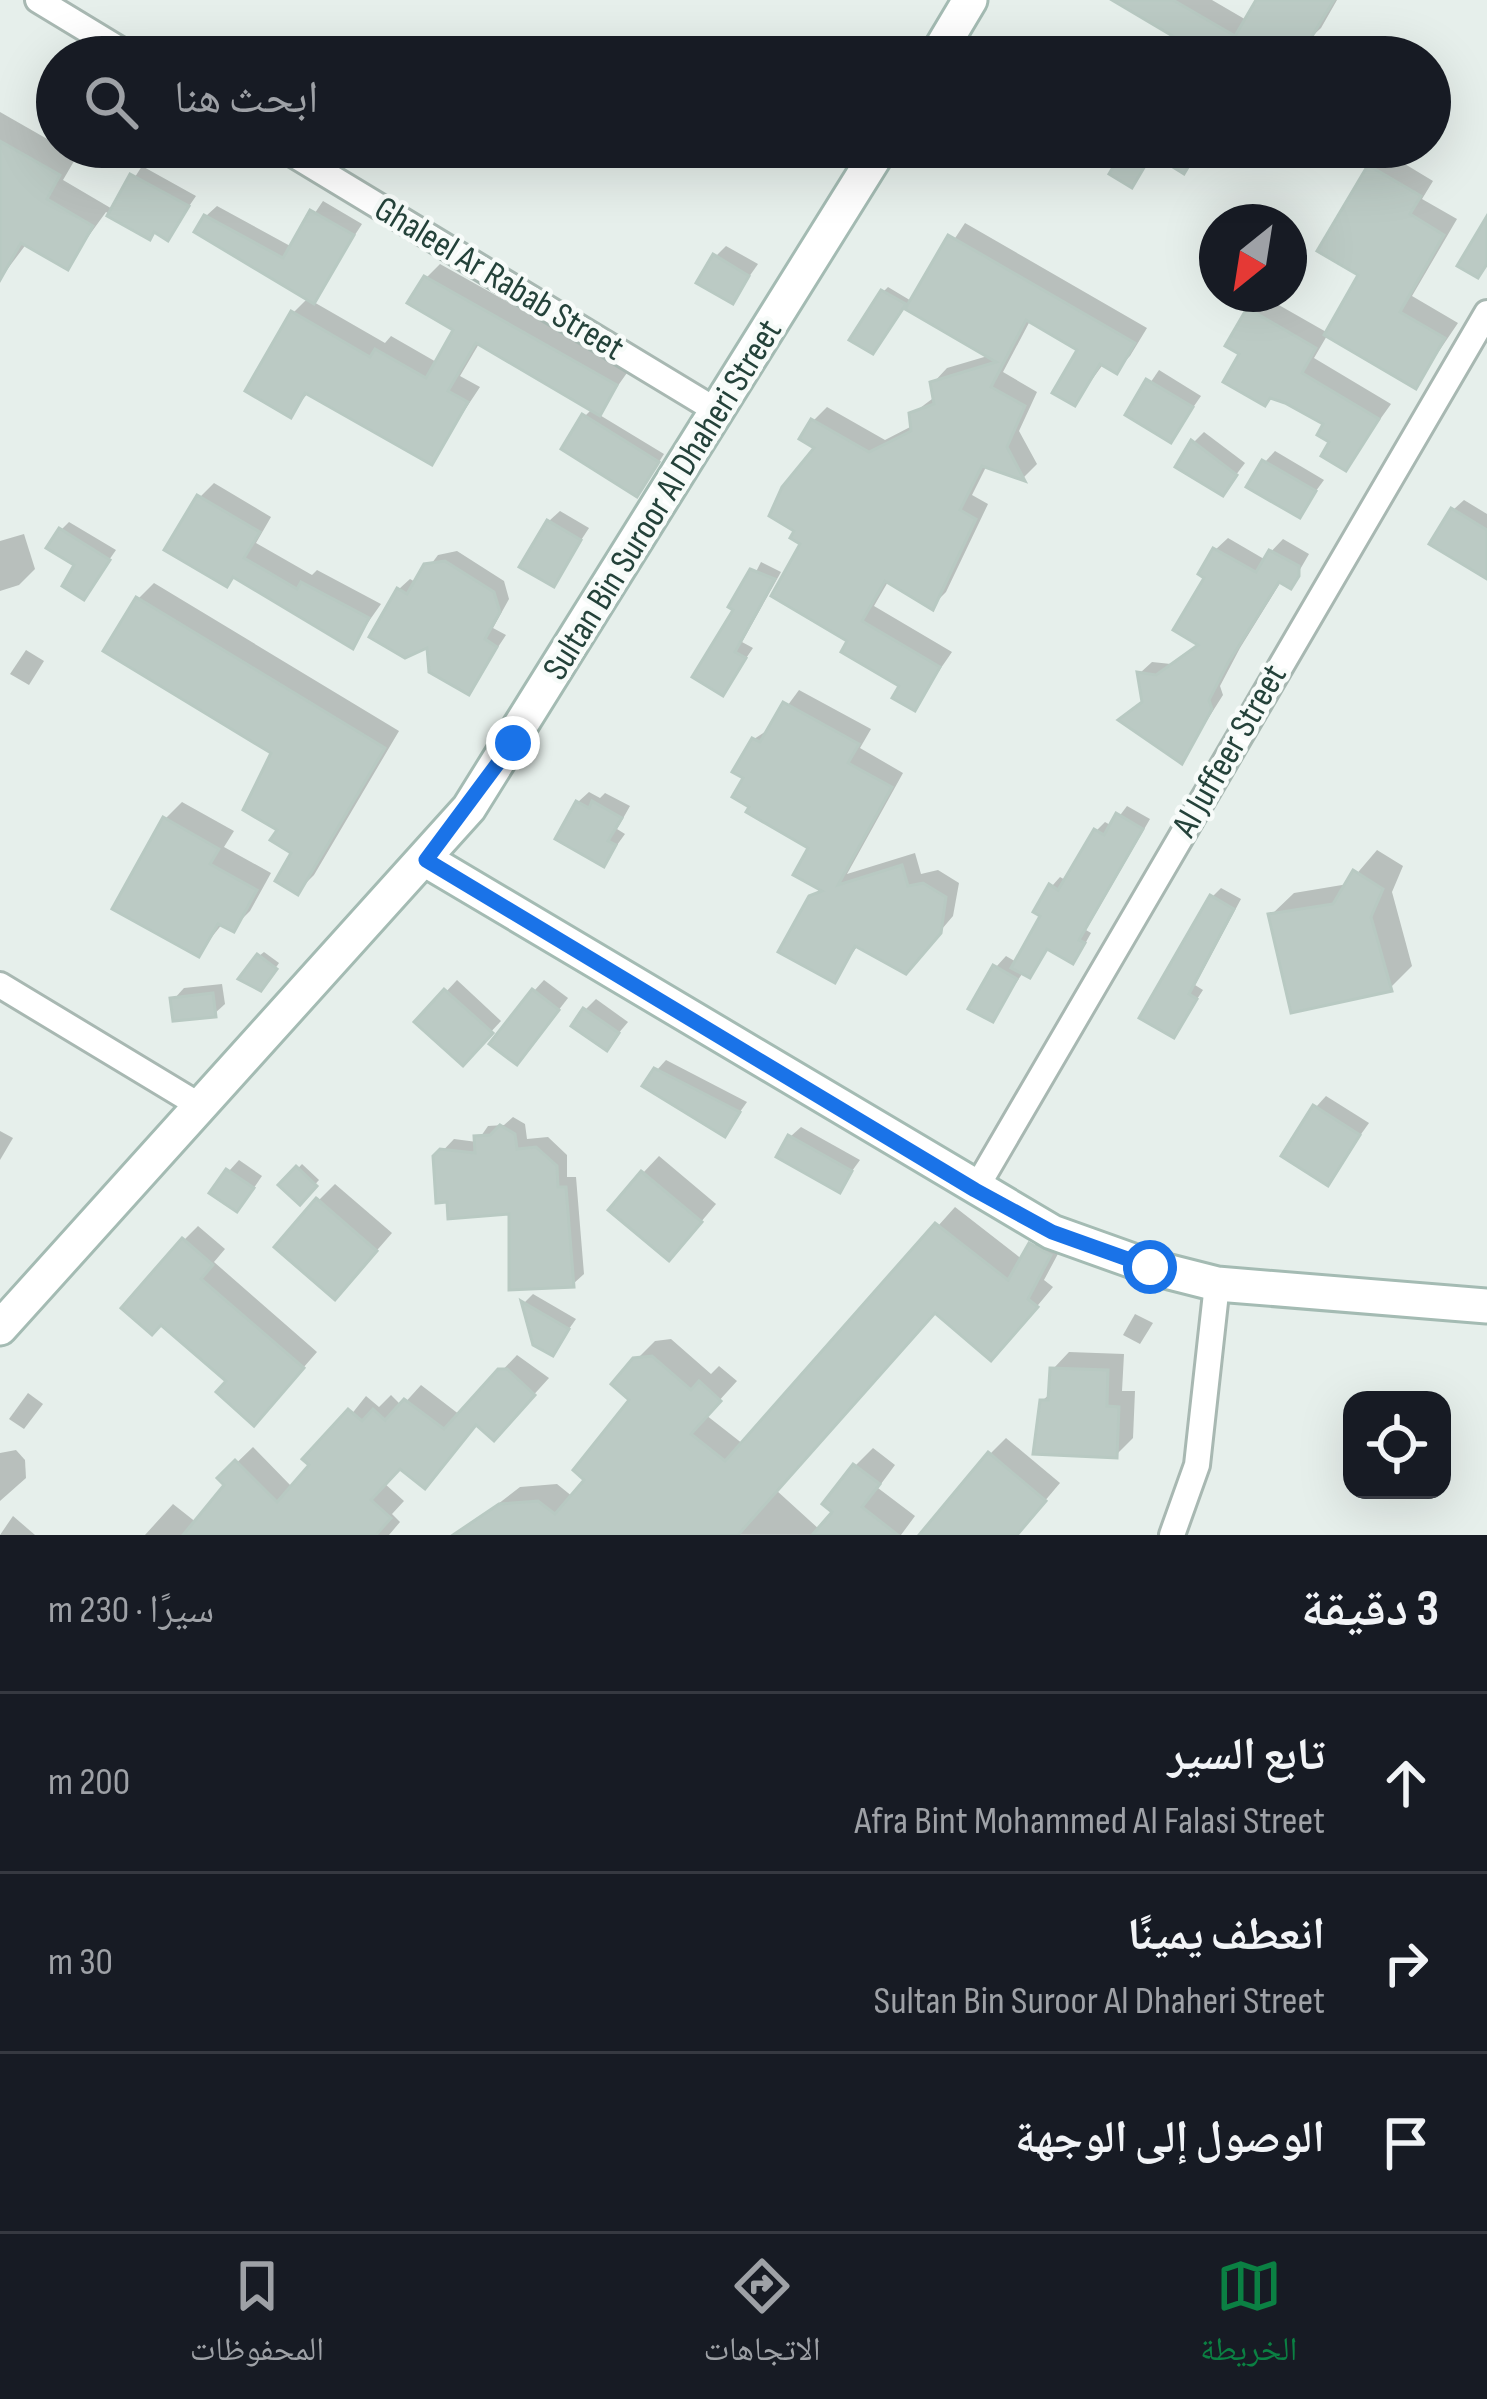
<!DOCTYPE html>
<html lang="ar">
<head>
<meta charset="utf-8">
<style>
  :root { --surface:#171b24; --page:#20242c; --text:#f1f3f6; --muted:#9ea1a6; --line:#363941; --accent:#0b8043 }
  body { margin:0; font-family:"Sofia Sans Condensed","Noto Naskh Arabic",sans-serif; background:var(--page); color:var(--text); direction:rtl }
  .controls { position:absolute; right:36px; bottom:36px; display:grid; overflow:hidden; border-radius:24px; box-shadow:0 12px 48px #0002 }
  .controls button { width:108px; height:108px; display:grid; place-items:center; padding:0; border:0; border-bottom:3px solid var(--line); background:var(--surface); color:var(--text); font:60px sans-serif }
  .compass { position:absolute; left:1199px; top:204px; width:108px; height:108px; border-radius:50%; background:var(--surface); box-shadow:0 12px 48px #0002; rotate:210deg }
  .stop { position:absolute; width:36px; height:36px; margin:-27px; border:9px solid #1a73e8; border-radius:50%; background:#fff }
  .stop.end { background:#1a73e8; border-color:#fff; box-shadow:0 3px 12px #0008 }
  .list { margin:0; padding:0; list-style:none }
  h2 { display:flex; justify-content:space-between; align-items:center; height:156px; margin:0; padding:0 48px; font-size:51px }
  h2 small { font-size:39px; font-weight:400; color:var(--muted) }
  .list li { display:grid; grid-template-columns:78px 1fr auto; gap:36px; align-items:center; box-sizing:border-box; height:180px; padding:0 48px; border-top:3px solid var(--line) }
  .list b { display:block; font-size:45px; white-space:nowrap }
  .list p { margin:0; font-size:39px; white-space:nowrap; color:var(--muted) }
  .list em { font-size:39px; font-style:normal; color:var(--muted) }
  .icon { flex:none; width:66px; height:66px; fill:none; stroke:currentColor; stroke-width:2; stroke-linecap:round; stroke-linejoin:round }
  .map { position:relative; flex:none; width:1487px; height:1535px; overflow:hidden; direction:ltr }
  .search { position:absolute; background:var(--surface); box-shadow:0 12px 48px #0002; left:36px; right:36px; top:36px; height:132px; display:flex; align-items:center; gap:30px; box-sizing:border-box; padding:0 42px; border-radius:66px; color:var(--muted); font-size:45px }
  .sheet { height:696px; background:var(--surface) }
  nav { display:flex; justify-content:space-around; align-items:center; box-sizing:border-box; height:168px; border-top:3px solid var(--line); background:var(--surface); font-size:33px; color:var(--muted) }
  nav a { display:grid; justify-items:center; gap:6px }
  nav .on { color:var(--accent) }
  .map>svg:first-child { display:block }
</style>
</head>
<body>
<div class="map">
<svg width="1487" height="1535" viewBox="0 0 1487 1535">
  <rect width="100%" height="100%" fill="#e6efeb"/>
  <!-- shadow -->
  <g fill="#0003">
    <polygon points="1117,0 1212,0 1248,21 1260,0 1337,0 1321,28 1306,42 1300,38 1289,57 1205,57 1207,53"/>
    <polygon points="0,112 77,156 63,180 114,210 142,166 196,196 168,237 156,230 149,236 106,212 67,266 27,243 0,279"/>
    <polygon points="1128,147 1203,147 1184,170 1156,153 1132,184"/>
    <polygon points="1385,152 1433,181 1422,199 1457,219 1412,296 1458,323 1416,385 1328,334 1314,358 1391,404 1346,467 1327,423 1243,353 1249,310 1263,296 1328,333 1362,274 1370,167"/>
    <polygon points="323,201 362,224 312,301 385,343 391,336 438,363 458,329 426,278 440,264 629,370 598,414 664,454 644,486 637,493 585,416 593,408 480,342 460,376 480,387 431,461 309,392 290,414 293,313 309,297 206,216 217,206 292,247"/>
    <polygon points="965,223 1147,328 1130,356 1116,370 1104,363 1075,403 1081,349 1031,319 1003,372 1037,392 1019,431 1037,464 1024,477 987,465 972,495 988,504 946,592 932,606 889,580 874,606 952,652 914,707 903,685 852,640 805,543 819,447 813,421 827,407 885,440 914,425 912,414 936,396 933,383 947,368 991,355 883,292 888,287 913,302"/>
    <polygon points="726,246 758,264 732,301 716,256"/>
    <polygon points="1159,370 1201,396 1171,439 1129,414"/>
    <polygon points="1204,432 1245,463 1223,492 1194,442"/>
    <polygon points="1275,451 1324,480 1299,514 1265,462"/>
    <polygon points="214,483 271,517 256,543 312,575 317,570 381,604 352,645 236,575 227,584 200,497"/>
    <polygon points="1464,500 1487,514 1487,566 1453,510"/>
    <polygon points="560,511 589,528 553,583 549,521"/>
    <polygon points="69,522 116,550 84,596 78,564 61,530"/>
    <polygon points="24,534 35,569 19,585 0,591 0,541"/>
    <polygon points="1228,538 1264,559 1283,539 1309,554 1291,585 1282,580 1240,648 1220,686 1223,695 1182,760 1144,701 1140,673 1152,662 1171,664 1200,643 1208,577 1215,550"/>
    <polygon points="457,551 504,581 509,599 493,628 506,635 469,691 430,644 373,636 399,589 410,579 417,583 438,555"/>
    <polygon points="761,562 781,572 742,642 753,648 723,692 737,609"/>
    <polygon points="154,583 399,731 314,875 298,891 295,852 281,829 275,752 138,599"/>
    <polygon points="26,650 44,661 29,685 10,674"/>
    <polygon points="799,690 871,729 860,748 903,773 847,874 915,853 921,874 938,870 959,883 953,916 919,956 859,944 834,979 812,897 822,887 812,846 747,777 754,739 771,728"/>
    <polygon points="589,792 600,798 605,793 630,806 617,829 625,834 604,863 578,802"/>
    <polygon points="182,802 234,831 224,847 271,873 250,911 233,928 223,923 199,953 165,819"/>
    <polygon points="1127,806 1150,819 1086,930 1091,933 1081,951 1072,960 1049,946 1030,974 1024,971 992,1019 996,967 1006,956 1018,963 1044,915 1052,886 1060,877 1067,881 1096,831 1105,822 1112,826"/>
    <polygon points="1377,850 1403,866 1392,892 1412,966 1390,988 1271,915 1294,893 1348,884"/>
    <polygon points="1221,888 1241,899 1195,985 1203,990 1174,1034 1212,897"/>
    <polygon points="264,952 279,963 265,983 259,956"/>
    <polygon points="457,980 501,1021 463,1062 418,1022"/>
    <polygon points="544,980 568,998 527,1051 534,991"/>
    <polygon points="222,984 225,1004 214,1014 174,999 184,988"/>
    <polygon points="596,999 628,1022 607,1047 585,1010"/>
    <polygon points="666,1060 747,1102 725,1133 657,1070"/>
    <polygon points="1326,1096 1369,1123 1327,1182 1316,1107"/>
    <polygon points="513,1117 525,1124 527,1139 548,1137 567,1155 567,1177 576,1177 584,1274 573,1284 511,1211 436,1158 454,1139 477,1142 488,1126 504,1125"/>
    <polygon points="801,1127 860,1160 839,1189 790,1137"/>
    <polygon points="0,1131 13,1138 0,1160"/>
    <polygon points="659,1156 716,1204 685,1241 643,1173"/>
    <polygon points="239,1160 262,1176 247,1198 229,1171"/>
    <polygon points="302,1164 319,1180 300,1201 283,1185"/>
    <polygon points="335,1184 392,1233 352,1279 318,1201"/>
    <polygon points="955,1207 1023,1260 1049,1227 1067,1237 1044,1280 1053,1287 1009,1340 936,1310 776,1490 820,1530 836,1512 855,1466 873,1448 895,1465 878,1488 915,1516 901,1535 459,1534 520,1487 557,1484 573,1497 633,1400 636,1360 655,1341 671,1339 711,1374 719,1366 737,1381 706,1415 743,1444"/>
    <polygon points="198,1226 225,1249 214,1262 317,1352 269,1407 230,1380 184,1240"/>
    <polygon points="533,1294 576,1319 552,1353 535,1343 525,1302"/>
    <polygon points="1135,1314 1153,1323 1140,1344 1123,1335"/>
    <polygon points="1069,1352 1124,1354 1122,1391 1135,1391 1133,1438 1116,1455 1042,1401 1052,1392 1053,1369"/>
    <polygon points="517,1355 549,1378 509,1422 478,1422 425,1485 400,1465 384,1483 404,1501 392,1514 400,1522 389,1535 145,1535 173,1504 197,1523 228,1485 221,1478 253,1447 293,1488 366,1396 379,1407 391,1395 402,1406 421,1385 460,1415"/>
    <polygon points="28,1393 43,1404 24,1429 9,1419"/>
    <polygon points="1006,1438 1060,1483 1016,1535 990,1454"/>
    <polygon points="16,1450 25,1460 26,1478 0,1501 0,1453"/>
    <polygon points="13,1516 35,1535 0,1535"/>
  </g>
  <!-- building -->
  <g fill="#bbcac4" stroke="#b8c9c2" stroke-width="3">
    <polygon points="1112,0 1173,0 1235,36 1256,0 1334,0 1306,46 1296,39 1286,57 1208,57"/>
    <polygon points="0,141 60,175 47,199 93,226 68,270 21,243 0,280"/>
    <polygon points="1125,147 1200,147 1184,174 1152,154 1132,188 1109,174"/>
    <polygon points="1368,165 1421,196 1410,214 1444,235 1400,312 1445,338 1416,389 1324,335 1358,275 1317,251"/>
    <polygon points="130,174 189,206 168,241 154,232 150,240 107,216"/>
    <polygon points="310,210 354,235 314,304 194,232 204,215 283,258"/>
    <polygon points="1487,216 1487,264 1478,278 1457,266"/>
    <polygon points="948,235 1135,343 1117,374 1100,364 1075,406 1052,393 1077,350 1026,320 991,387 1025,406 1007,447 1025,481 982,466 960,510 976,519 933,610 885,581 862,621 940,667 915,711 892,698 899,686 841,652 847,641 771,596 800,544 790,538 794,531 769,516 782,487 814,448 799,439 811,419 869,452 911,431 909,413 934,404 930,382 996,362 905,309"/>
    <polygon points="713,254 749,276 733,304 696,283"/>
    <polygon points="424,276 617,385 600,416 476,343 448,391 468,402 432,465 305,393 291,418 245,391 291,311 370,357 375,349 426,378 453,330 407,303"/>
    <polygon points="881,290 906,304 873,354 849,340"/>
    <polygon points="1247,308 1316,348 1302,373 1379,419 1346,471 1321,456 1329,442 1317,435 1323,424 1285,403 1270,398 1265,406 1223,382 1239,354 1225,346"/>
    <polygon points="1146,379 1193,407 1171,443 1125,415"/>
    <polygon points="582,414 659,462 637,497 561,449"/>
    <polygon points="1191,440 1237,475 1223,496 1175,467"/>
    <polygon points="1262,460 1316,491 1300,518 1246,487"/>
    <polygon points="197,495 260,532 244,558 297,589 301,582 369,618 353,649 233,577 227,587 164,550"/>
    <polygon points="1451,508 1487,530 1487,579 1429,544"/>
    <polygon points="547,520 581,540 554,587 519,567"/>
    <polygon points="59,528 110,560 84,600 62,586 74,565 46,548"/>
    <polygon points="1213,548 1256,572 1269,550 1299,566 1299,576 1291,589 1279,582 1228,663 1209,700 1212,709 1182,764 1118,720 1142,702 1137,672 1156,675 1198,645 1173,630 1204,578 1198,574"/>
    <polygon points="445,561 494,592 500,612 485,639 497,647 469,695 429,672 427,648 405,658 369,637 397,588 407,594 424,564"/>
    <polygon points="750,569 775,579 735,652 746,658 723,696 692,677 733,610 728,607"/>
    <polygon points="136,597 385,748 298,895 275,881 291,853 270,840 277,830 243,810 271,753 103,651"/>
    <polygon points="783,702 859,744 848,763 892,787 838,885 902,865 908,886 923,883 946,897 941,933 906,974 855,946 835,983 778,952 809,896 822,891 793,875 808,848 746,812 749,807 732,797 743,778 732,772 752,738 760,742"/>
    <polygon points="576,801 589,808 592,801 622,818 608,841 616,845 604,867 555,839"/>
    <polygon points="1116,813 1143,829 1079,940 1085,943 1073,964 1047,949 1030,978 1011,968 1040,916 1033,912 1049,884 1058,890 1094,829 1104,835"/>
    <polygon points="163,817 219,849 210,864 257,890 234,932 218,924 199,957 112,909"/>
    <polygon points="1353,870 1383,889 1371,917 1392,991 1291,1013 1268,914 1333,904"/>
    <polygon points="1210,895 1234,909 1189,994 1197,999 1174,1038 1139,1018"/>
    <polygon points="257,954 277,969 261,991 238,979"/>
    <polygon points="993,965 1017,979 993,1022 968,1009"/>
    <polygon points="444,989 493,1033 463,1066 414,1022"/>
    <polygon points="532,989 559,1010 517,1065 489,1044"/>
    <polygon points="213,993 216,1017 173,1021 170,998"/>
    <polygon points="583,1008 619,1033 607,1051 571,1026"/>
    <polygon points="654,1068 740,1112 725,1137 642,1086"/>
    <polygon points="1313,1105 1360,1135 1328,1186 1281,1156"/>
    <polygon points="500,1125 515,1134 517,1149 536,1147 557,1166 558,1187 566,1187 574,1287 509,1290 509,1214 448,1219 447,1202 436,1203 433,1156 440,1149 475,1153 474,1136 490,1135"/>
    <polygon points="788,1135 852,1171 840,1193 776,1157"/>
    <polygon points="296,1166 317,1186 300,1205 278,1185"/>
    <polygon points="226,1169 254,1188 237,1212 209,1193"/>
    <polygon points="641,1171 702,1222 669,1261 608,1210"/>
    <polygon points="316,1198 377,1251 335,1300 274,1247"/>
    <polygon points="935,1223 1008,1280 1029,1243 1051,1255 1028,1299 1038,1307 991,1361 935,1313 738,1535 453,1535 499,1504 538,1501 555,1514 584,1480 573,1470 629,1400 611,1384 633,1358 652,1356 691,1390 699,1381 721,1401 691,1434 725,1461"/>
    <polygon points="182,1238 213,1265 201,1279 304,1368 254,1426 216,1392 226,1381 161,1325 152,1335 121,1308"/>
    <polygon points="521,1301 569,1329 553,1356 533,1345"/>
    <polygon points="1050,1368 1108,1370 1107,1406 1119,1407 1117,1458 1033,1454 1040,1400 1048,1400"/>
    <polygon points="498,1369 507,1369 535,1395 494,1441 476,1425 425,1489 400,1469 371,1500 391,1518 376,1535 183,1535 224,1485 217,1478 235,1460 277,1502 309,1465 302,1459 348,1409 362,1421 373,1409 385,1420 404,1399 444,1429"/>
    <polygon points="988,1452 1046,1501 1017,1535 919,1535"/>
    <polygon points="853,1464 880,1484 862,1507 898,1535 812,1535 832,1512 822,1504"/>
  </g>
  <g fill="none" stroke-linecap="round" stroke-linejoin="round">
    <!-- street casing -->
    <g stroke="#a8b8b2" stroke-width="30">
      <g id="street">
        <polyline points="38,0 132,57"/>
        <polyline points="281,147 717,411"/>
        <polyline points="0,985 202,1107"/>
        <polyline points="975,1190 1487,313"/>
        <polyline points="1172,1535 1197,1465 1217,1284"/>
      </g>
    </g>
    <!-- secondary casing -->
    <g stroke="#a4bbb3" stroke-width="39">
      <g id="secondary">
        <polyline points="936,57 970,0"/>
        <polyline points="426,860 1052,1232 1150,1267 1217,1284 1487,1306"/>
        <polyline points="0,1328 469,808 881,147"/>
      </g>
    </g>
    <!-- street -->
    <use href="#street" stroke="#fff" stroke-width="24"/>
    <!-- secondary -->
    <use href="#secondary" stroke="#fff" stroke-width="33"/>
  </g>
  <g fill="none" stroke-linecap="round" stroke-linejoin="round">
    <!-- route -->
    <polyline stroke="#1a73e8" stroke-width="15" points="513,743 426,860 975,1190 1052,1232 1150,1267"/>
  </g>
  <g text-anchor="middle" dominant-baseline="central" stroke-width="9" stroke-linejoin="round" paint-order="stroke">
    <!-- street labels -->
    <g font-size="36" fill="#24423a" stroke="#f7fbf9">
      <text transform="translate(499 279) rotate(31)">Ghaleel Ar Rabab Street</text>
      <text transform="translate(663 500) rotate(-58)">Sultan Bin Suroor Al Dhaheri Street</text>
      <text transform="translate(1230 751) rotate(-60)">Al Juffeer Street</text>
    </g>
  </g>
</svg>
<div class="controls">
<button><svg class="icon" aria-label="locate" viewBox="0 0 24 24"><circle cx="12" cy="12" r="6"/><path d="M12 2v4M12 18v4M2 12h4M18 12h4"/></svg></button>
</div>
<svg class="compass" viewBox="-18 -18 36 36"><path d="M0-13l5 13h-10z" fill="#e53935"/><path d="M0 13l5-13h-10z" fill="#9ea1a6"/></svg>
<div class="stop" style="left:1150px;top:1267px"></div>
<div class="stop end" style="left:513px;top:743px"></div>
<div class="search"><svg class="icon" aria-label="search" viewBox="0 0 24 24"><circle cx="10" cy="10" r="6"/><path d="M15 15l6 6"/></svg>ابحث هنا</div>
</div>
<section class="sheet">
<h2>3 دقيقة<small>سيرًا · 230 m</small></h2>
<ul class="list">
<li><svg class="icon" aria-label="ahead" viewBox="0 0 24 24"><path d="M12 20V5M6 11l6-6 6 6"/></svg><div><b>تابع السير</b><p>Afra Bint Mohammed Al Falasi Street</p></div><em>200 m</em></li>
<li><svg class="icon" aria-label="right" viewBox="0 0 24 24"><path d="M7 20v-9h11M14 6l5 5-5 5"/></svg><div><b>انعطف يمينًا</b><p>Sultan Bin Suroor Al Dhaheri Street</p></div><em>30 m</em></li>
<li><svg class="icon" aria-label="arrive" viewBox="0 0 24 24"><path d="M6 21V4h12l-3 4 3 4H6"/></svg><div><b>الوصول إلى الوجهة</b></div></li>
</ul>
</section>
<nav>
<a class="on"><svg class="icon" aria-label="map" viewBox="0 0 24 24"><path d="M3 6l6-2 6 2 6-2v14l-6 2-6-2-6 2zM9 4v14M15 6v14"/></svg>الخريطة</a>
<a><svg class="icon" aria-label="directions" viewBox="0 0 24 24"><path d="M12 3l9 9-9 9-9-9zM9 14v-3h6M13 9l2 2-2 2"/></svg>الاتجاهات</a>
<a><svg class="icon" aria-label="saved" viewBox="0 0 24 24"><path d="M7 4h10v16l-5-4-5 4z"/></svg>المحفوظات</a>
</nav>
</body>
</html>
